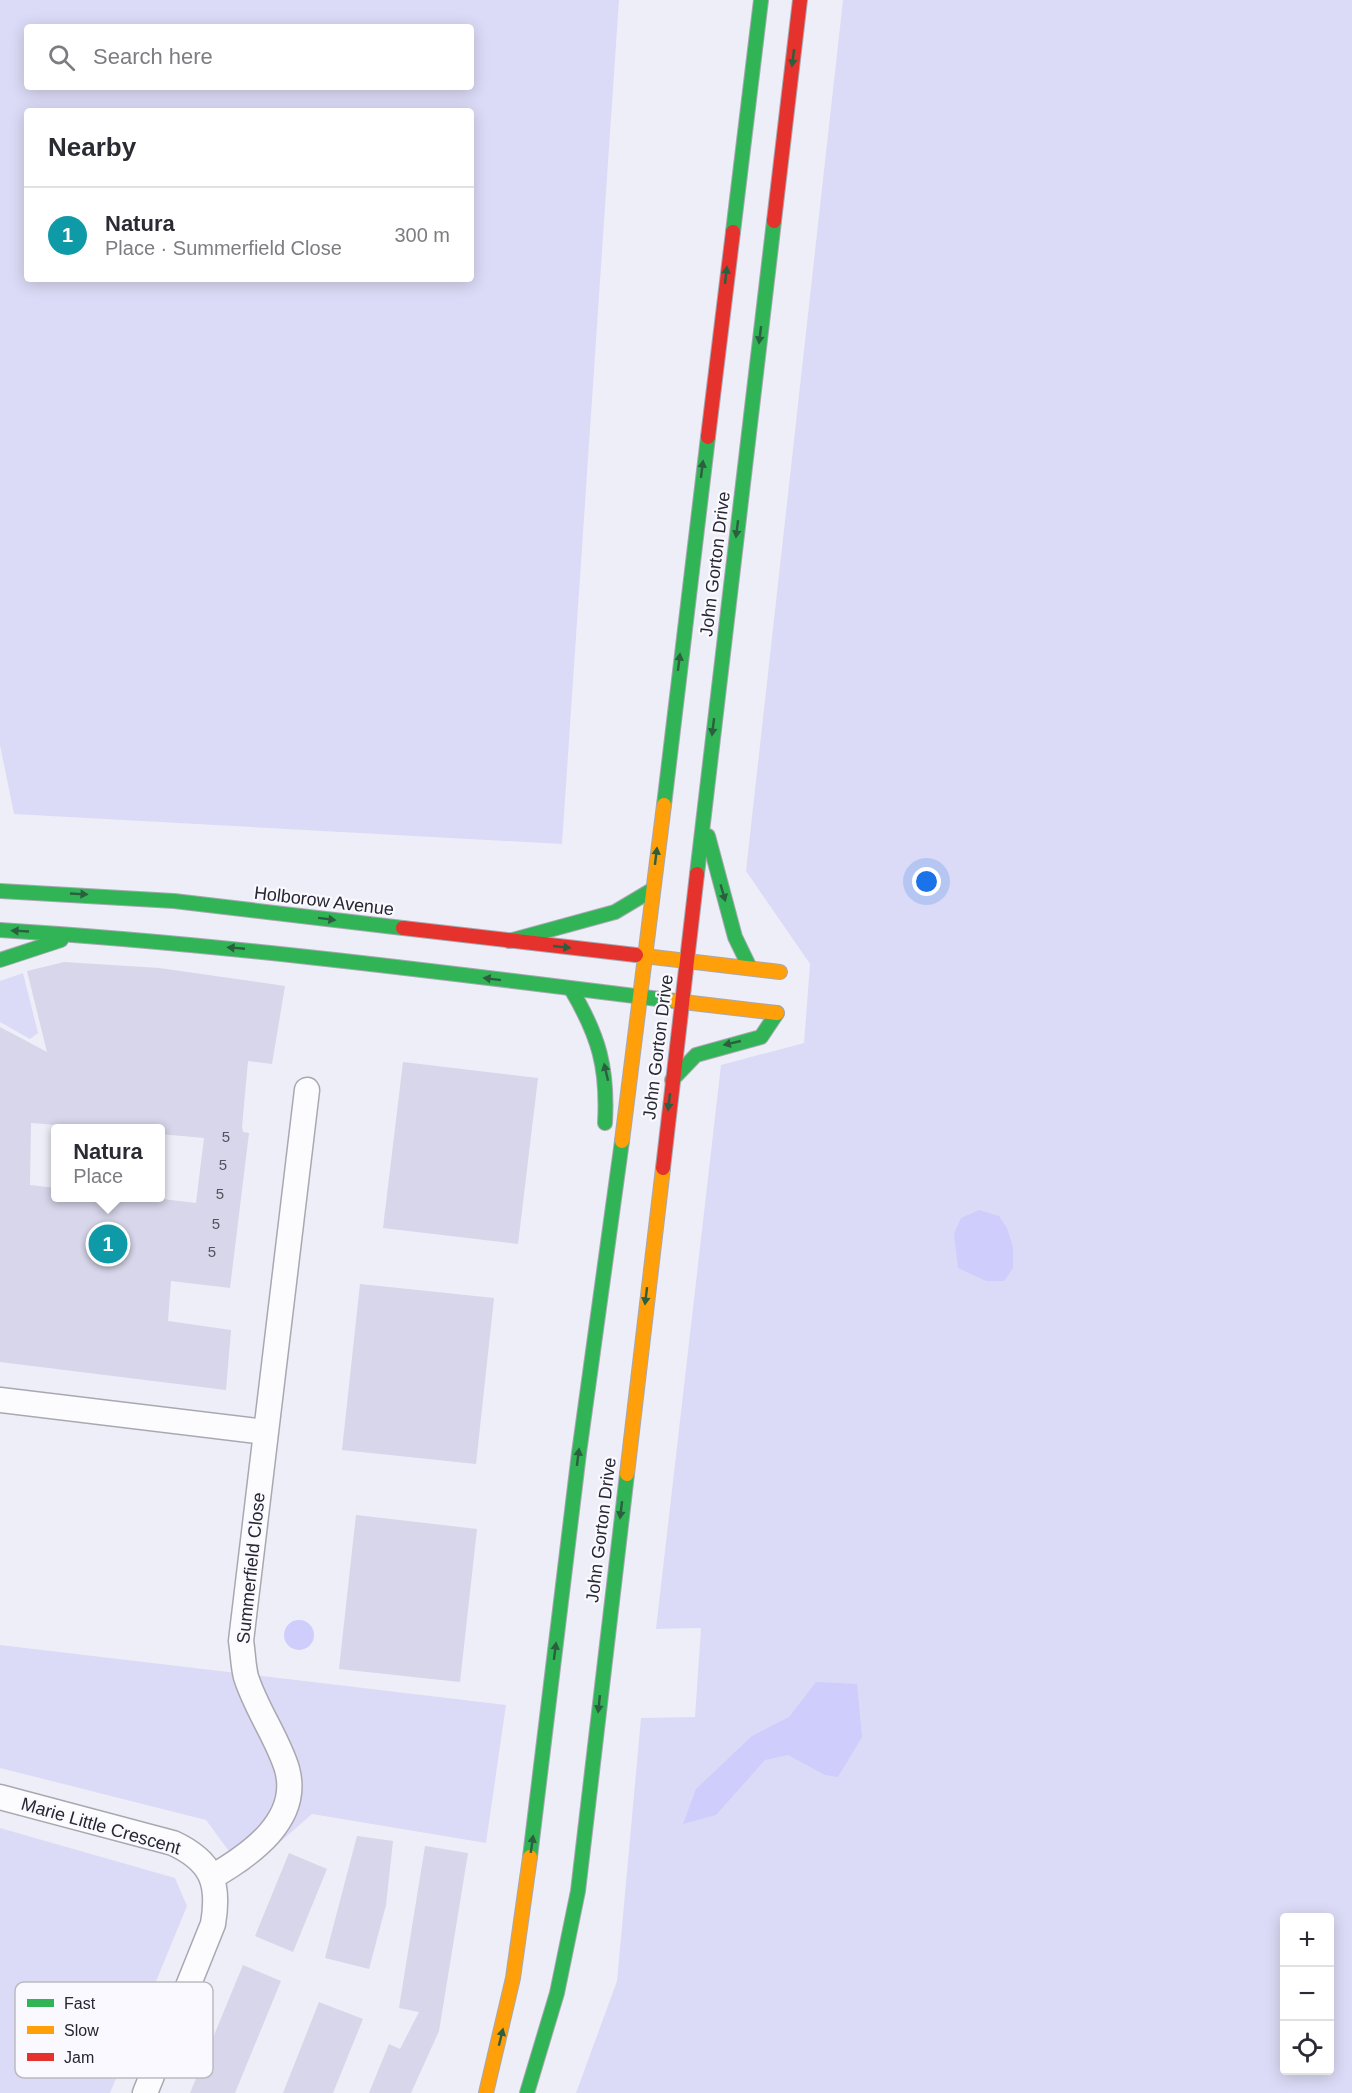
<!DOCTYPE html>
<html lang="en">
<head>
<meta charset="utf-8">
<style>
  :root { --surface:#fff; --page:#f7f7f7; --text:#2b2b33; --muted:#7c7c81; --line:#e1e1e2; --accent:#0f766e }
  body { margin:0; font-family:Helvetica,sans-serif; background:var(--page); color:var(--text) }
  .controls { position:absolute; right:18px; bottom:18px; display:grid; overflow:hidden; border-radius:6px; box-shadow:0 3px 15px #0003 }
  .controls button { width:54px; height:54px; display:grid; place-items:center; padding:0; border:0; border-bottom:2px solid var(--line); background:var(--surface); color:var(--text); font:30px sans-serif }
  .you { position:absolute; left:927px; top:882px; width:21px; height:21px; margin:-15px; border:4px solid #fff; border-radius:50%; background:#1a73e8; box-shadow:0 0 0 9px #1a73e833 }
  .badge { display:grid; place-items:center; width:39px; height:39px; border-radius:50%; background:var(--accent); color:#fff; font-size:20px; font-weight:700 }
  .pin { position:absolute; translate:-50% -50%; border:3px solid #fff; box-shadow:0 2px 6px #0006 }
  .popup { position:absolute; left:51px; top:1124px; width:114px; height:78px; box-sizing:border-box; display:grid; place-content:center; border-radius:6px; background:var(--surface); filter:drop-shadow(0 2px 4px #0005); font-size:20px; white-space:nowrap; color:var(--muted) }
  .popup b { font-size:22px; color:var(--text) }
  .popup::after { content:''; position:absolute; left:50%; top:100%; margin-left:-12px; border:12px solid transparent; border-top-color:var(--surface) }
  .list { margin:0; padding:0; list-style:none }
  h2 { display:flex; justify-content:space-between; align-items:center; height:78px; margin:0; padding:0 24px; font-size:26px }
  h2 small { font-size:20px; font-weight:400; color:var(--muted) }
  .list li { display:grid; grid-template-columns:39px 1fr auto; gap:18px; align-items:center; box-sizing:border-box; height:96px; padding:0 24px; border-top:2px solid var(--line) }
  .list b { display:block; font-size:22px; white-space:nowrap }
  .list p { margin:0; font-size:20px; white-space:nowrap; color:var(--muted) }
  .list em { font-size:20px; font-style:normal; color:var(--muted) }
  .icon { flex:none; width:33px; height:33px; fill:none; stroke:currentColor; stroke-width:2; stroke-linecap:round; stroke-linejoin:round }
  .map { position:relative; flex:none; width:1352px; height:2093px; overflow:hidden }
  .search { position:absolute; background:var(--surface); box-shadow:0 3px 15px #0003; left:24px; top:24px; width:450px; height:66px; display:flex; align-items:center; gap:15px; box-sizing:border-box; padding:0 21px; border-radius:6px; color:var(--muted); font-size:22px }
  .panel { position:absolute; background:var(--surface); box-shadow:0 3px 15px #0003; left:24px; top:108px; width:450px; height:174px; border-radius:6px }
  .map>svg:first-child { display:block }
</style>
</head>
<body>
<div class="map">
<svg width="1352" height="2093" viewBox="0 0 1352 2093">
  <rect width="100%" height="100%" fill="#eeeef8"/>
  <!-- green -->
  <g fill="#dcdbf7" fill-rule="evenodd">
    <path d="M0,0H619L562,844L14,814L0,745ZM27,27H471V87H27ZM27,111H471V279H27Z"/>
    <path d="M843,0H1352V2093H576L617,1981L641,1718L695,1717L701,1628L656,1629L721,1065L804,1043L810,964L746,871ZM1284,1918H1330V2070H1284Z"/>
    <polygon points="23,973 38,1033 30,1039 0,1022 0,981"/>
    <polygon points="0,1645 506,1705 486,1843 312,1814 245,1873 206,1820 0,1768"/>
    <polygon points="0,1828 175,1878 187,1906 110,2093 0,2093"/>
  </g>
  <!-- water -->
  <g fill="#cecdfc">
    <polygon points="979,1210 999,1216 1007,1228 1013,1247 1013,1268 1004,1281 986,1281 958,1268 954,1234 961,1218"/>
    <circle cx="299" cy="1635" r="15"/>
    <polygon points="816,1682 857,1684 862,1737 838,1777 825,1775 788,1755 765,1760 716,1815 683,1824 696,1789 752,1736 789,1717"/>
  </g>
  <!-- building -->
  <g fill="#d7d6ea" fill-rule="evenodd">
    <path d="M64,962L159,968L285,986L272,1064L248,1061L242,1127L243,1132L249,1133L248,1141L230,1288L171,1281L168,1321L231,1330L226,1390L0,1362V1027L47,1052L27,971ZM31,1123L96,1128H160V1134L204,1138L196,1203L146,1197H56V1188L30,1185Z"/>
    <polygon points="403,1062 538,1078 518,1244 383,1228"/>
    <polygon points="360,1284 494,1298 476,1464 342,1450"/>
    <polygon points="356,1515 477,1529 460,1682 339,1669"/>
    <polygon points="357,1836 393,1841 386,1905 369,1969 325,1958"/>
    <polygon points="425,1846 468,1853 439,2031 411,2093 369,2093 389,2044 400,2049 419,2012 399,2008"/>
    <polygon points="289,1853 327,1869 293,1952 255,1936"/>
    <polygon points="243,1965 281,1981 235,2093 190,2093"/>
    <polygon points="319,2002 363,2019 333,2093 283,2093"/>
  </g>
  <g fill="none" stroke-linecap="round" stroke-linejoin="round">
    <!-- street casing -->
    <g stroke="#a8a8b2" stroke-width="27">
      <g id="street">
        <polyline points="0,1400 265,1432"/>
        <path d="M0,1797L173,1843C212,1861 220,1883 213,1924L145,2093"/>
        <path d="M212,1877C250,1855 301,1820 287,1769C278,1739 256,1709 246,1677C243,1666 243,1652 241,1641L307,1090"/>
      </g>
    </g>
    <!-- fast casing -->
    <g stroke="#a8a8b2" stroke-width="16">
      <g id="fast">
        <polyline points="733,232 761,0"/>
        <polyline points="664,805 708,437"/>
        <polyline points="708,836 735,937 750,968"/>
        <polyline points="697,874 774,221"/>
        <polyline points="0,891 174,901 403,928"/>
        <path d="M0,930C226,944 450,973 675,1001"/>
        <polyline points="509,941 615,912 652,890"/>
        <polyline points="0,960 61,940"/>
        <path d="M571,989C599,1036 608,1068 605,1123"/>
        <polyline points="672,1080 696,1055 761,1037 777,1013"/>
        <polyline points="530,1857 579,1453 622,1141"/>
        <polyline points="527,2093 557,1993 578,1891 627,1474"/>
      </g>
    </g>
    <!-- slow casing -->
    <g stroke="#a8a8b2" stroke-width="16">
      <g id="slow">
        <polyline points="636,955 780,972"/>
        <polyline points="675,1001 777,1013"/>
        <polyline points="622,1141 664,805"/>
        <polyline points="627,1474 663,1168"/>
        <polyline points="486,2093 513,1978 530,1857"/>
      </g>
    </g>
    <!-- jam casing -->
    <g stroke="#a8a8b2" stroke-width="16">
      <g id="jam">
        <polyline points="774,221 800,0"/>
        <polyline points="708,437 733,232"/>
        <polyline points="403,928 636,955"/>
        <polyline points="663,1168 697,874"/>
      </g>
    </g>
    <!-- street -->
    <use href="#street" stroke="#fcfcfe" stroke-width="24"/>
    <!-- fast -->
    <use href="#fast" stroke="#30b455" stroke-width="14"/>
    <!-- slow -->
    <use href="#slow" stroke="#ff9f0a" stroke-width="14"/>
    <!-- jam -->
    <use href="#jam" stroke="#e5322d" stroke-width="14"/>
  </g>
  <!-- one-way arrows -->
  <defs><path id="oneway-solid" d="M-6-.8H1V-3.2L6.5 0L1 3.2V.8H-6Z" transform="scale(1.5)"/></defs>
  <g fill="#2b5f3f">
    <use href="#oneway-solid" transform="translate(793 58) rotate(97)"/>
    <use href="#oneway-solid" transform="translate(726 275) rotate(-83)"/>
    <use href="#oneway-solid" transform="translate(760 335) rotate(97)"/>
    <use href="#oneway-solid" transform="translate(702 469) rotate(-83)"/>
    <use href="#oneway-solid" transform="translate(737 529) rotate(97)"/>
    <use href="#oneway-solid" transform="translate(679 662) rotate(-83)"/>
    <use href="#oneway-solid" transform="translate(713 727) rotate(97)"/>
    <use href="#oneway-solid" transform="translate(656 856) rotate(-83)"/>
    <use href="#oneway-solid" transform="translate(723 893) rotate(74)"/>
    <use href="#oneway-solid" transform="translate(79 894) rotate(3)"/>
    <use href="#oneway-solid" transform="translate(327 919) rotate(7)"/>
    <use href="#oneway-solid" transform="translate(20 931) rotate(-177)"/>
    <use href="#oneway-solid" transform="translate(562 947) rotate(6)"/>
    <use href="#oneway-solid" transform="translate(236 948) rotate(-175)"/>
    <use href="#oneway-solid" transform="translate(492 979) rotate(-173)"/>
    <use href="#oneway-solid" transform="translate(732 1043) rotate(167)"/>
    <use href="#oneway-solid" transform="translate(606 1072) rotate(-103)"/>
    <use href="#oneway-solid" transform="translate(669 1102) rotate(97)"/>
    <use href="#oneway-solid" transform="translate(646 1296) rotate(97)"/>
    <use href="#oneway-solid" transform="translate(578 1457) rotate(-83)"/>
    <use href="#oneway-solid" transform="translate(621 1510) rotate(97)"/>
    <use href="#oneway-solid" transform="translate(555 1651) rotate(-83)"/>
    <use href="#oneway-solid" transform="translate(599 1704) rotate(96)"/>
    <use href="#oneway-solid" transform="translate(532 1844) rotate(-82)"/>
    <use href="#oneway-solid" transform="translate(501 2037) rotate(-76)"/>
  </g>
  <g text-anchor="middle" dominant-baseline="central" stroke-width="4.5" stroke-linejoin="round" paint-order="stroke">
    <!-- number labels -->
    <g font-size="15" fill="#53525f">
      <text x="226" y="1136">5</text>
      <text x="223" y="1164">5</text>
      <text x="220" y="1193">5</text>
      <text x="216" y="1223">5</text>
      <text x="212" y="1251">5</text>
    </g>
    <!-- street labels -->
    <g font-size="18" fill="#272631" stroke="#f9f9ff">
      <text transform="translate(715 564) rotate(-83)">John Gorton Drive</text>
      <text transform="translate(324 901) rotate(7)">Holborow Avenue</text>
      <text transform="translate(658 1047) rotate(-83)">John Gorton Drive</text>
      <text transform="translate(601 1530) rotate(-83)">John Gorton Drive</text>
      <text transform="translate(251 1568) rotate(-84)">Summerfield Close</text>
      <text transform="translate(101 1826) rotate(16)">Marie Little Crescent</text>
    </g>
  </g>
  <!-- legend -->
  <rect x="15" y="1982" width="198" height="96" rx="9" fill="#f9f9ff" stroke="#babac1" stroke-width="1.5"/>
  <rect x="27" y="1999" width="27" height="8" fill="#30b455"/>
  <rect x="27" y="2026" width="27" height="8" fill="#ff9f0a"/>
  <rect x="27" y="2053" width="27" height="8" fill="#e5322d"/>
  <g font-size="16" fill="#272631">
    <text x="64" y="2009">Fast</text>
    <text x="64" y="2036">Slow</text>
    <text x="64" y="2063">Jam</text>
  </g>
</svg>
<div class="controls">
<button>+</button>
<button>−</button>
<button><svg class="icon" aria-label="locate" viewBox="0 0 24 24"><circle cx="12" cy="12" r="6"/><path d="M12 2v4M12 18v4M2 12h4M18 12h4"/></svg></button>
</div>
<div class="you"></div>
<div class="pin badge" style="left:108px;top:1244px;background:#0f9aa8">1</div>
<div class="popup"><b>Natura</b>Place</div>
<div class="search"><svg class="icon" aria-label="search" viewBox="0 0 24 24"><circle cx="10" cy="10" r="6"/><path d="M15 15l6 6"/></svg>Search here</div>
<section class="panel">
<h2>Nearby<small></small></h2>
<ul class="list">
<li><span class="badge" style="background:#0f9aa8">1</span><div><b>Natura</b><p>Place · Summerfield Close</p></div><em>300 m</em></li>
</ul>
</section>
</div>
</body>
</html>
